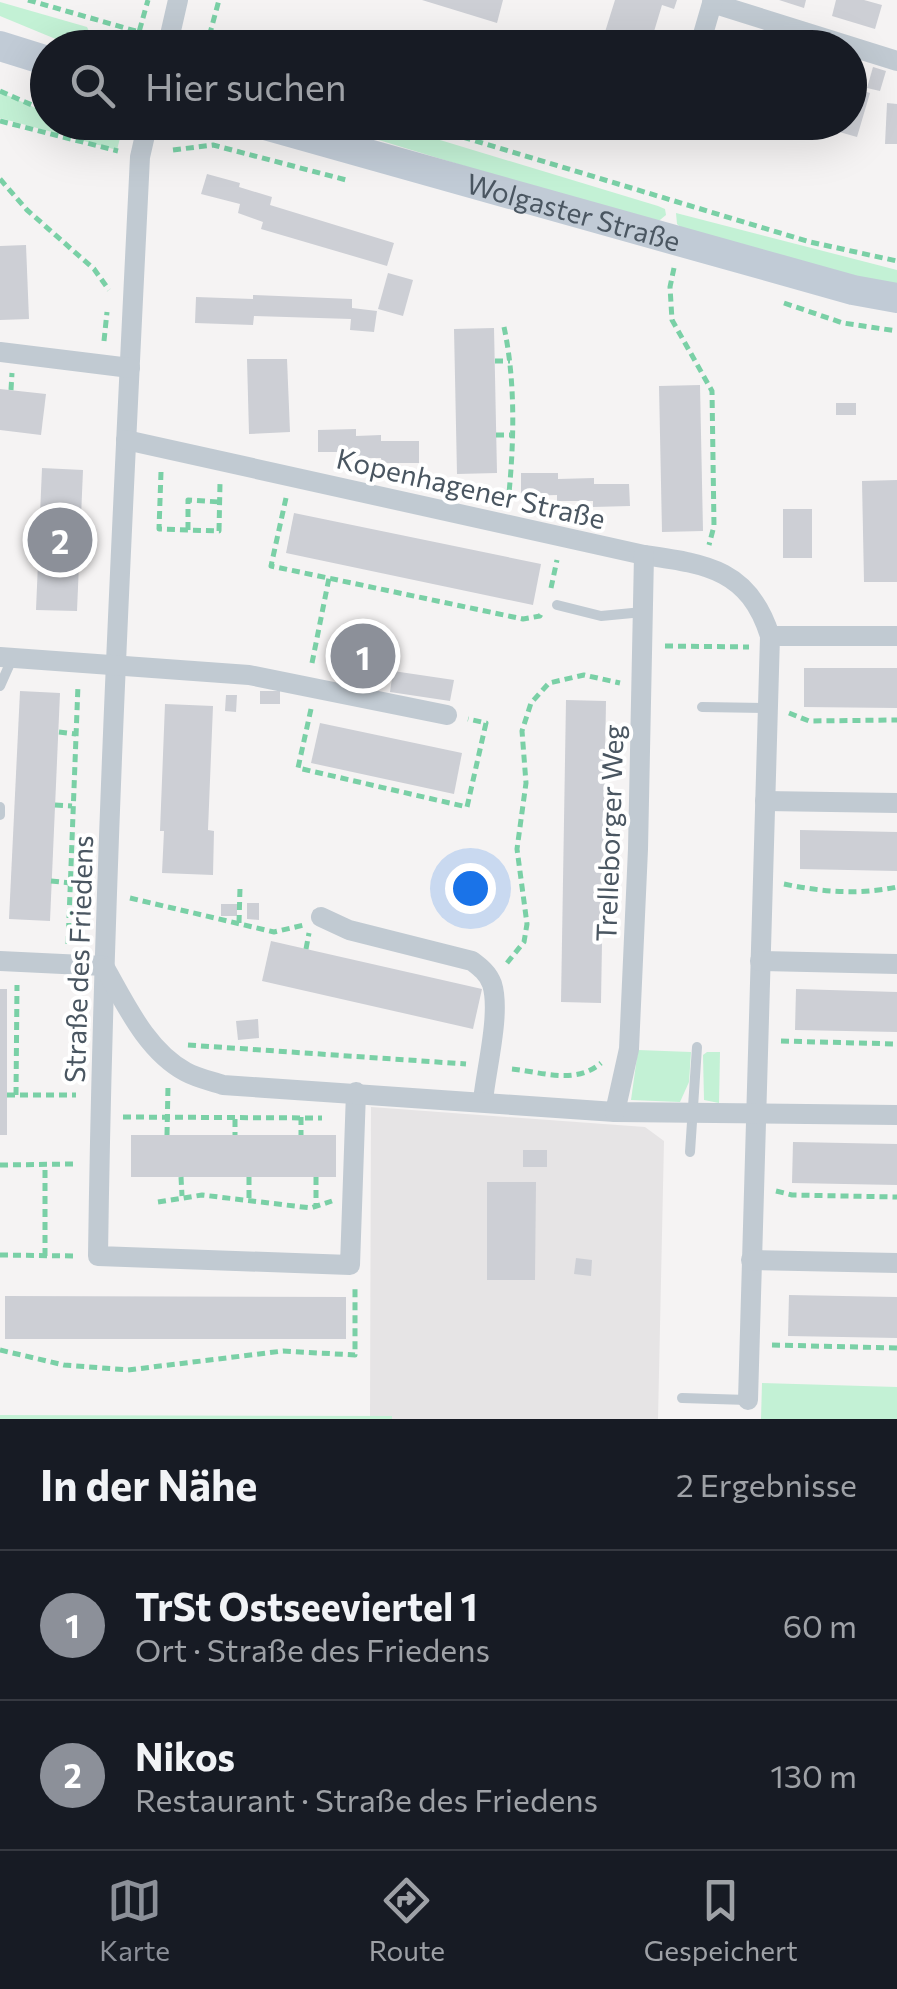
<!DOCTYPE html>
<html lang="de">
<head>
<meta charset="utf-8">
<style>
  :root { --surface:#171b24; --page:#20242c; --text:#f1f3f6; --muted:#9ea1a6; --line:#363941; --accent:#8c9099 }
  body { margin:0; font-family:Commissioner,sans-serif; background:var(--page); color:var(--text) }
  .you { position:absolute; left:470px; top:888px; width:35px; height:35px; margin:-25px; border:8px solid #fff; border-radius:50%; background:#1a73e8; box-shadow:0 0 0 15px #1a73e833 }
  .badge { display:grid; place-items:center; width:65px; height:65px; border-radius:50%; background:var(--accent); color:#fff; font-size:32px; font-weight:700 }
  .pin { position:absolute; translate:-50% -50%; border:5px solid #fff; box-shadow:0 2px 10px #0006 }
  .list { margin:0; padding:0; list-style:none }
  h2 { display:flex; justify-content:space-between; align-items:center; height:130px; margin:0; padding:0 40px; font-size:42px }
  h2 small { font-size:32px; font-weight:400; color:var(--muted) }
  .list li { display:grid; grid-template-columns:65px 1fr auto; gap:30px; align-items:center; box-sizing:border-box; height:150px; padding:0 40px; border-top:2px solid var(--line) }
  .list b { display:block; font-size:38px; white-space:nowrap }
  .list p { margin:0; font-size:32px; white-space:nowrap; color:var(--muted) }
  .list em { font-size:32px; font-style:normal; color:var(--muted) }
  .icon { flex:none; width:55px; height:55px; fill:none; stroke:currentColor; stroke-width:2; stroke-linecap:round; stroke-linejoin:round }
  .map { position:relative; flex:none; width:897px; height:1419px; overflow:hidden }
  .search { position:absolute; background:var(--surface); box-shadow:0 10px 40px #0002; left:30px; right:30px; top:30px; height:110px; display:flex; align-items:center; gap:25px; box-sizing:border-box; padding:0 35px; border-radius:55px; color:var(--muted); font-size:38px }
  .sheet { height:430px; background:var(--surface) }
  nav { display:flex; justify-content:space-around; align-items:center; box-sizing:border-box; height:140px; border-top:2px solid var(--line); background:var(--surface); font-size:28px; color:var(--muted) }
  nav a { display:grid; justify-items:center; gap:5px }
  nav .on { color:var(--accent) }
  .map>svg:first-child { display:block }
</style>
</head>
<body>
<div class="map">
<svg width="897" height="1419" viewBox="0 0 897 1419">
  <rect width="100%" height="100%" fill="#f5f3f3"/>
  <!-- education -->
  <polygon fill="#e6e4e5" points="371,1107 645,1127 664,1141 658,1419 392,1419 391,1416 370,1416"/>
  <!-- green -->
  <g fill="#c3f1d5">
    <polygon points="0,2 87,27 92,38 89,47 75,47 0,16"/>
    <polygon points="0,92 47,113 48,122 70,123 80,127 78,139 0,118"/>
    <polygon points="323,123 384,123 658,206 665,209 666,215 655,224"/>
    <polygon points="82,127 120,138 117,150 80,140"/>
    <polygon points="676,213 897,270 897,288 686,232 677,224"/>
    <polygon points="638,1050 691,1052 689,1082 680,1102 631,1100"/>
    <polygon points="707,1052 720,1052 719,1103 704,1100 703,1055"/>
    <polygon points="762,1383 897,1387 897,1419 761,1419"/>
    <polygon points="0,1415 392,1416 392,1419 0,1419"/>
  </g>
  <!-- building -->
  <g fill="#cdcfd5">
    <polygon points="422,0 503,0 497,23"/>
    <polygon points="615,0 677,0 674,9 662,5 649,48 600,48"/>
    <polygon points="779,0 806,0 804,8"/>
    <polygon points="836,0 864,0 882,5 875,29 832,16"/>
    <polygon points="873,67 886,71 880,91 867,88"/>
    <polygon points="850,87 870,93 857,137 811,124 850,122"/>
    <polygon points="887,103 897,104 897,144 885,144"/>
    <polygon points="207,174 240,183 239,187 272,197 270,205 394,243 387,266 261,229 263,222 238,213 240,204 201,194"/>
    <polygon points="26,245 29,319 0,320 0,246"/>
    <polygon points="388,273 413,280 403,316 378,309"/>
    <polygon points="253,295 352,299 352,308 377,311 374,332 350,330 351,319 254,316 253,325 195,323 196,297 253,299"/>
    <polygon points="494,328 497,473 457,474 454,329"/>
    <polygon points="247,359 287,359 290,432 249,434"/>
    <polygon points="700,385 703,531 662,532 659,386"/>
    <polygon points="0,389 46,394 41,435 0,430"/>
    <rect x="836" y="403" width="20" height="12"/>
    <polygon points="356,429 356,436 381,435 381,441 419,441 419,463 381,463 381,458 355,458 355,452 318,452 318,430"/>
    <polygon points="42,468 83,470 77,611 36,610"/>
    <polygon points="521,473 558,473 558,479 594,478 594,484 629,484 630,506 593,507 593,501 557,501 557,495 521,496"/>
    <polygon points="897,480 897,582 864,582 862,481"/>
    <rect x="783" y="509" width="29" height="49"/>
    <polygon points="294,513 541,564 533,605 286,553"/>
    <polygon points="354,644 374,646 372,667 352,665"/>
    <polygon points="804,668 897,668 897,708 804,707"/>
    <polygon points="393,671 454,680 450,701 390,692"/>
    <polygon points="20,691 60,693 50,921 9,919"/>
    <rect x="260" y="691" width="20" height="13"/>
    <polygon points="226,695 237,695 236,712 225,711"/>
    <polygon points="566,700 606,701 601,1003 561,1002"/>
    <polygon points="165,704 213,706 208,830 214,831 213,875 162,873 164,831 160,831"/>
    <polygon points="320,723 462,753 454,794 311,763"/>
    <polygon points="800,830 897,832 897,871 800,869"/>
    <polygon points="247,903 259,903 259,920 247,919"/>
    <rect x="221" y="904" width="16" height="12"/>
    <polygon points="271,941 482,989 473,1029 262,981"/>
    <rect x="0" y="989" width="7" height="146"/>
    <polygon points="796,989 897,992 897,1032 795,1030"/>
    <polygon points="258,1019 259,1038 238,1040 236,1021"/>
    <rect x="131" y="1135" width="205" height="42"/>
    <polygon points="793,1142 897,1144 897,1185 792,1183"/>
    <rect x="523" y="1150" width="24" height="17"/>
    <polygon points="487,1182 536,1182 535,1280 487,1280"/>
    <polygon points="576,1258 592,1260 591,1276 574,1274"/>
    <polygon points="789,1295 897,1297 897,1338 788,1336"/>
    <polygon points="5,1296 346,1297 346,1339 5,1339"/>
  </g>
  <g fill="none" stroke-linecap="round" stroke-linejoin="round">
    <!-- path -->
    <g stroke="#7ad0a6" stroke-width="5" stroke-dasharray="8 5" stroke-linecap="butt">
      <polyline points="28,0 139,32 148,0"/>
      <polyline points="206,48 219,0"/>
      <polyline points="0,91 48,112"/>
      <polyline points="0,121 118,151"/>
      <polyline points="73,122 122,138"/>
      <polyline points="413,122 810,242 897,261"/>
      <polyline points="173,150 213,145 350,181"/>
      <polyline points="0,179 27,210 94,269 109,290"/>
      <polyline points="674,268 670,287 672,320 712,391 714,526 709,545"/>
      <polyline points="784,303 843,323 897,331"/>
      <path d="M504,327C516,383 514,446 508,503"/>
      <polyline points="104,341 107,312"/>
      <polyline points="495,361 510,361"/>
      <polyline points="11,390 12,373"/>
      <polyline points="496,435 510,435"/>
      <polyline points="161,472 159,529 219,531 220,483"/>
      <polyline points="286,498 271,566 523,619 540,616 542,612"/>
      <polyline points="188,530 188,500 220,502"/>
      <polyline points="551,588 557,560"/>
      <polyline points="665,646 749,647"/>
      <polyline points="312,663 329,578"/>
      <polyline points="311,709 298,768 467,807 486,723 468,719"/>
      <polyline points="789,713 809,721 897,720"/>
      <polyline points="59,732 76,734"/>
      <polyline points="55,805 72,806"/>
      <polyline points="51,881 70,883"/>
      <path d="M784,884C822,892 859,895 897,887"/>
      <polyline points="130,898 274,932 304,925"/>
      <polyline points="239,923 240,888"/>
      <polyline points="68,944 78,685"/>
      <polyline points="306,949 309,933"/>
      <polyline points="507,963 524,942 527,924 517,849 526,783 522,731 531,703 549,683 584,675 620,683"/>
      <polyline points="781,1041 897,1044"/>
      <polyline points="188,1045 466,1064"/>
      <path d="M512,1069C542,1072 576,1085 601,1063"/>
      <polyline points="7,1095 76,1095"/>
      <polyline points="16,1095 17,985"/>
      <polyline points="123,1117 322,1118"/>
      <polyline points="301,1117 301,1135"/>
      <polyline points="235,1119 235,1135"/>
      <polyline points="167,1135 168,1086"/>
      <polyline points="0,1165 74,1164"/>
      <polyline points="181,1177 182,1196"/>
      <polyline points="249,1177 249,1199"/>
      <polyline points="316,1177 316,1206"/>
      <polyline points="776,1191 792,1195 897,1197"/>
      <polyline points="158,1202 202,1195 311,1208 332,1201"/>
      <polyline points="0,1255 75,1256"/>
      <polyline points="45,1256 45,1165"/>
      <polyline points="772,1345 897,1348"/>
      <polyline points="0,1350 64,1365 128,1370 283,1351 355,1355 355,1286"/>
    </g>
    <!-- service -->
    <g stroke="#c1cad2" stroke-width="10">
      <polyline points="557,605 601,616 643,612"/>
      <polyline points="0,686 12,659"/>
      <polyline points="702,707 768,708"/>
      <polyline points="0,807 0,815"/>
      <polyline points="690,1152 697,1047"/>
      <polyline points="682,1398 748,1400"/>
    </g>
    <!-- minor -->
    <g stroke="#c1cad2" stroke-width="20">
      <polyline points="712,3 897,61"/>
      <polyline points="167,48 178,0"/>
      <polyline points="699,48 713,0"/>
      <path d="M148,122L140,157C122,523 103,889 98,1256L350,1265L356,1092"/>
      <polyline points="0,352 130,368"/>
      <path d="M126,440L644,555C706,564 749,569 770,636L748,1400"/>
      <polyline points="770,636 897,636"/>
      <polyline points="0,657 249,675 447,715"/>
      <polyline points="765,801 897,803"/>
      <path d="M321,917L349,930L472,961C480,967 488,973 492,984C501,1013 486,1069 483,1101"/>
      <polyline points="0,961 104,966"/>
      <polyline points="760,961 897,964"/>
      <path d="M105,968C126,1005 147,1051 186,1072C197,1078 211,1081 223,1085L615,1112L897,1115"/>
      <polyline points="615,1112 629,1049 638,849 644,555"/>
      <polyline points="751,1260 897,1263"/>
    </g>
    <!-- secondary -->
    <g stroke="#c1cbd6" stroke-width="30">
      <polyline points="0,46 48,61"/>
      <path id="s1" d="M254,122L853,290L897,298"/>
    </g>
  </g>
  <g text-anchor="middle" dominant-baseline="central" stroke-width="8" stroke-linejoin="round" paint-order="stroke">
    <!-- street labels -->
    <g font-size="28" fill="#4a5661" stroke="#fff">
      <text stroke="none"><textPath href="#s1" startOffset="332">Wolgaster Straße</textPath></text>
      <text transform="translate(471 488) rotate(13)">Kopenhagener Straße</text>
      <text transform="translate(609 833) rotate(-88)">Trelleborger Weg</text>
      <text transform="translate(78 959) rotate(-88)">Straße des Friedens</text>
    </g>
  </g>
</svg>
<div class="you"></div>
<div class="pin badge" style="left:363px;top:656px">1</div>
<div class="pin badge" style="left:60px;top:540px">2</div>
<div class="search"><svg class="icon" aria-label="search" viewBox="0 0 24 24"><circle cx="10" cy="10" r="6"/><path d="M15 15l6 6"/></svg>Hier suchen</div>
</div>
<section class="sheet">
<h2>In der Nähe<small>2 Ergebnisse</small></h2>
<ul class="list">
<li><span class="badge">1</span><div><b>TrSt Ostseeviertel 1</b><p>Ort · Straße des Friedens</p></div><em>60 m</em></li>
<li><span class="badge">2</span><div><b>Nikos</b><p>Restaurant · Straße des Friedens</p></div><em>130 m</em></li>
</ul>
</section>
<nav>
<a class="on"><svg class="icon" aria-label="map" viewBox="0 0 24 24"><path d="M3 6l6-2 6 2 6-2v14l-6 2-6-2-6 2zM9 4v14M15 6v14"/></svg>Karte</a>
<a><svg class="icon" aria-label="directions" viewBox="0 0 24 24"><path d="M12 3l9 9-9 9-9-9zM9 14v-3h6M13 9l2 2-2 2"/></svg>Route</a>
<a><svg class="icon" aria-label="saved" viewBox="0 0 24 24"><path d="M7 4h10v16l-5-4-5 4z"/></svg>Gespeichert</a>
</nav>
</body>
</html>
